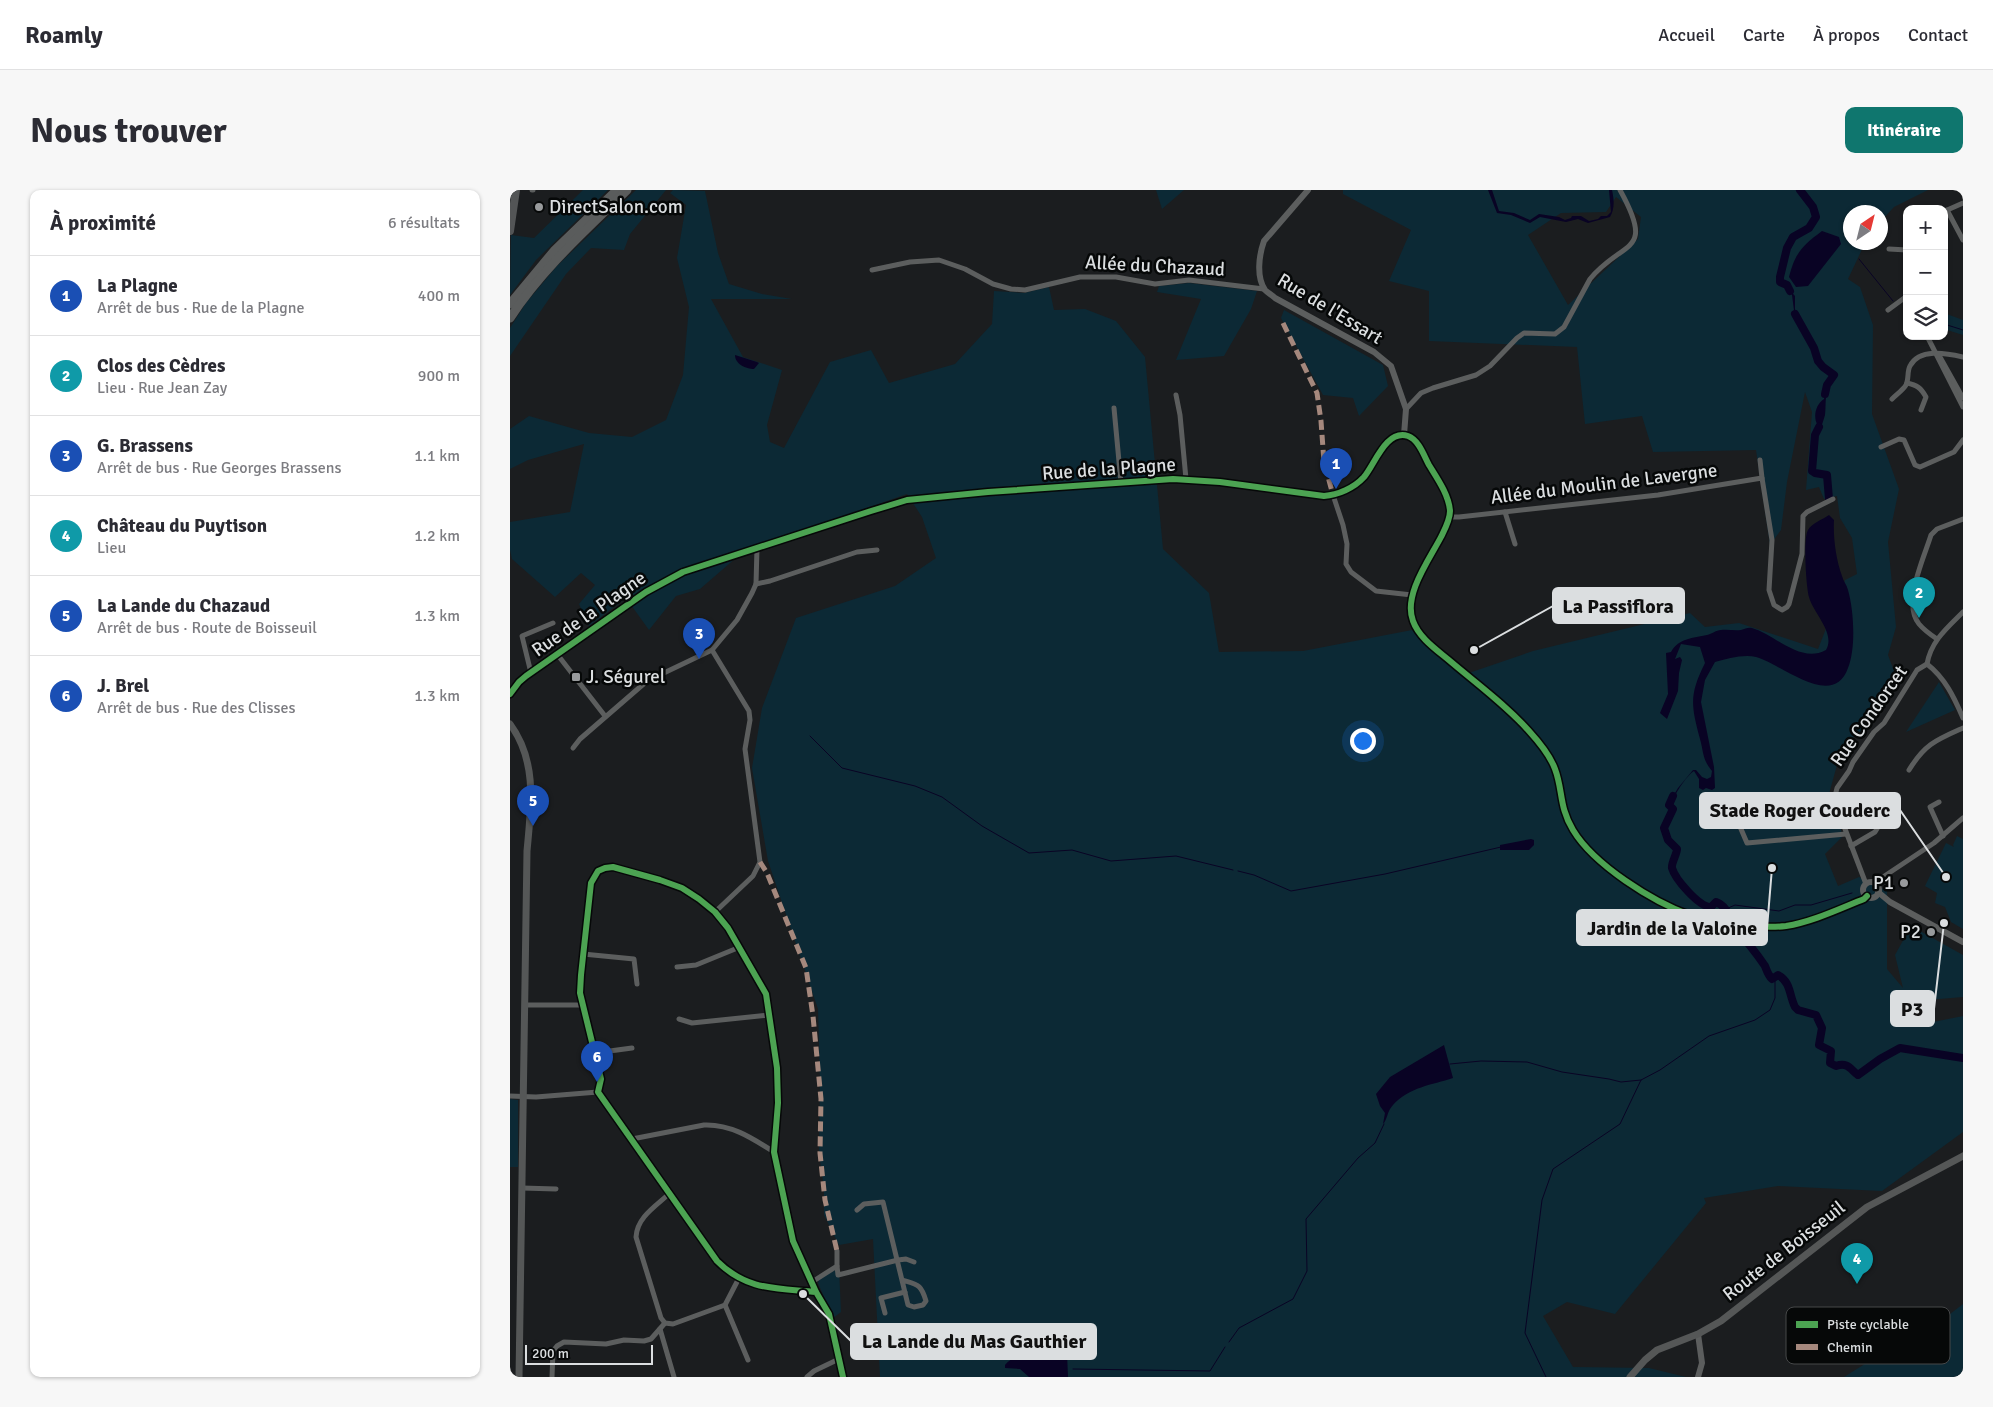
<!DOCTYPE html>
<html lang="fr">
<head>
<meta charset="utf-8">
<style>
  :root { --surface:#fff; --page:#f7f7f7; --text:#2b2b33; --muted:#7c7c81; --line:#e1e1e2; --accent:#0f766e }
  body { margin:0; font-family:Signika,sans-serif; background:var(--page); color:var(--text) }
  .controls { position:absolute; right:15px; top:15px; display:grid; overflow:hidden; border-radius:10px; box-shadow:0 1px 4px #0004 }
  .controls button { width:45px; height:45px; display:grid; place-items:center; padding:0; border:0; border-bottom:1px solid var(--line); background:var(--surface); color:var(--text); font:25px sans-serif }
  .compass { position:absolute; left:1333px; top:15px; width:45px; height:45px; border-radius:50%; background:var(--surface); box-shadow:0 1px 4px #0004; rotate:35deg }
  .scale { position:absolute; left:15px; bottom:12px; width:128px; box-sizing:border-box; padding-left:5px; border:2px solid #dbdee0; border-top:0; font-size:14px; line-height:18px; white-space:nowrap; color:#dbdee0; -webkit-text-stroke:4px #060808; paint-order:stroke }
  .you { position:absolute; left:852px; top:550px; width:18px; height:18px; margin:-12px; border:4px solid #fff; border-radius:50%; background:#1a73e8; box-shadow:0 0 0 8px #1a73e833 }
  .badge { display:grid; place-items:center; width:32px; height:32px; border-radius:50%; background:var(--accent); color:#fff; font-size:16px; font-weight:700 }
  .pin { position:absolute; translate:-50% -41px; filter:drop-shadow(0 1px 2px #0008) }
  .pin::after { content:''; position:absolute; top:26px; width:18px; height:15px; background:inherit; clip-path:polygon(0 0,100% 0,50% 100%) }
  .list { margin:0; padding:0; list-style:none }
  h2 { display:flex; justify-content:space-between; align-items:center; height:65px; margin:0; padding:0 20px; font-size:21px }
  h2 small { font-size:16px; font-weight:400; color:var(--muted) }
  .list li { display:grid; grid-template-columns:32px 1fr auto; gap:15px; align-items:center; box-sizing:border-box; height:80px; padding:0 20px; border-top:1px solid var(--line) }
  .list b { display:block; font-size:19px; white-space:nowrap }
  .list p { margin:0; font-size:16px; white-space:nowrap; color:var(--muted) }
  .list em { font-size:16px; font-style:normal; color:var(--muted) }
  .icon { flex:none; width:28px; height:28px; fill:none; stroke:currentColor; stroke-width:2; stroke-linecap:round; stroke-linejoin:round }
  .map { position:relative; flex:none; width:1453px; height:1187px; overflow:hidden; border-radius:10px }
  header { display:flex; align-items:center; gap:30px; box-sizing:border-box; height:70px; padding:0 25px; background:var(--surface); border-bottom:1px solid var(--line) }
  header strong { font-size:24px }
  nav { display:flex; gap:28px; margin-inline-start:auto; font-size:18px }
  .intro { display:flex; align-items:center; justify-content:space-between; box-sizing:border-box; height:120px; padding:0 30px }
  h1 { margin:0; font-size:35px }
  .button { padding:12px 22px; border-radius:10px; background:var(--accent); color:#fff; font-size:18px; font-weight:700 }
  main { display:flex; gap:30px; padding:0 30px }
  aside { flex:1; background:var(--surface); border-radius:10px; box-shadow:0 1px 4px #0004 }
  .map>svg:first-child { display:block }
</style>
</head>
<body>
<header>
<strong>Roamly</strong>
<nav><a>Accueil</a><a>Carte</a><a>À propos</a><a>Contact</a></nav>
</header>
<div class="intro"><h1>Nous trouver</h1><a class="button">Itinéraire</a></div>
<main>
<aside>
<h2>À proximité<small>6 résultats</small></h2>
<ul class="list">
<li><span class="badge" style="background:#1a4fb4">1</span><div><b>La Plagne</b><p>Arrêt de bus · Rue de la Plagne</p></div><em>400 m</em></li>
<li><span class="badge" style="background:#0f9aa8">2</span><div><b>Clos des Cèdres</b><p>Lieu · Rue Jean Zay</p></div><em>900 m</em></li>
<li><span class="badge" style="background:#1a4fb4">3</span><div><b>G. Brassens</b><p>Arrêt de bus · Rue Georges Brassens</p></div><em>1.1 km</em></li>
<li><span class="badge" style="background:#0f9aa8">4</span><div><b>Château du Puytison</b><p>Lieu</p></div><em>1.2 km</em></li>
<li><span class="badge" style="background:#1a4fb4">5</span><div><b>La Lande du Chazaud</b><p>Arrêt de bus · Route de Boisseuil</p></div><em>1.3 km</em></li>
<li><span class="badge" style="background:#1a4fb4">6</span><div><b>J. Brel</b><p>Arrêt de bus · Rue des Clisses</p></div><em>1.3 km</em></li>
</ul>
</aside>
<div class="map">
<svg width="1453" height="1187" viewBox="0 0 1453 1187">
  <rect width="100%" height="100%" fill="#1b1d1f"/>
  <!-- green -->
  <g fill="#0c2935" fill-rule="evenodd">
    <polygon points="73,0 98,0 26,70 0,105 1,45 24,48"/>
    <polygon points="126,0 156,0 120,44 114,60 81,58 56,84 0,166 0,138 16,113 47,76"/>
    <path d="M163,0L195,1L208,63L219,94L252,104L282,109H201L233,167L272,180L257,235L260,252L274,258L320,172L361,160L379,193L445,174L482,134L484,101L514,103L539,97L544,120L575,119L606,131L635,167L653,359L699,403L709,462L793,461L902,440L956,484L1023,461L1180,423L1195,437L1229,433L1308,459L1335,390L1347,384L1342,348L1330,328L1327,306L1314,309L1309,297L1296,300L1302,222L1295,202L1277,292L1271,340L1260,355L1246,260L1143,262L1132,226L1075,234L1067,157L919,151V101L879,91L901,40L833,4V0H1418L1384,17L1371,31L1370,22H1340V52L1355,53L1338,89L1350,97L1363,135L1362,224L1389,299L1378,352L1386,437L1378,465L1385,484L1356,537L1332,557L1314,622L1331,639L1332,647L1315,664L1328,696L1349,687L1377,701V779L1393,798L1385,765L1401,736L1453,765V807L1405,811L1423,832L1453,826V942L1372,1001L1268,996L1194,1008L1196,1013L1105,1124L1057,1112L1033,1126L1063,1177L1139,1178L1176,1187H370L363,1049L329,1055L314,1025V998L309,964L310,892L308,819L258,671L242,578L252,518L286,428L385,396L426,368L412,327L397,304L234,361L190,399L166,406L139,440L116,408L79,436L69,414L85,395L71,383L45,407L2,369L0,360V332L60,322L74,254L18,270L0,279V239L19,226L79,243L122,247L156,230L173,185L179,117L167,68L176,15L160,3ZM1106,7L1131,27L1128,49L1058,115L1018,45L1051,23L1096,22Z"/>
    <polygon points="646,0 674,0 652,19"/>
    <polygon points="679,93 747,101 741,119 714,166 666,170 691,109 647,102 649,96"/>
    <polygon points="774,120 873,175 878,196 849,226 843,208 813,205 771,128"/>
    <polygon points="1434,123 1453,130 1453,145 1434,139"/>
    <polygon points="1429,492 1445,520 1396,542"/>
    <polygon points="1447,646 1453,649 1453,739 1441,732 1435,717 1425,713 1427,703 1415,696 1436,653 1444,657 1443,655"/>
    <polygon points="0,909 8,910 8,977 0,977"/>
    <polygon points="329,1078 331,1122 323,1128 308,1093 309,1089"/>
    <polygon points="1453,1114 1453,1187 1334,1187 1358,1172 1404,1152"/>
  </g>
  <!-- water -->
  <g fill="#090324">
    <path d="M978,0H982L989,21L1004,23L1020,30L1029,24L1049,27L1055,30L1061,28L1062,26H1071L1079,31L1088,29L1091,26H1097L1101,22L1099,0H1102C1104,9 1105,19 1100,27L1078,33L1068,29L1056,32L1030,27L1020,33L1001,25L987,23Z"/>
    <path d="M1291,0L1293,3L1294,7C1301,12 1306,23 1307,31L1295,44C1277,47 1274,71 1270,89L1285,106V123L1304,158L1310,171L1315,178L1323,181C1327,191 1318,193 1317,202C1315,209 1316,217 1315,225C1311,240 1298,266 1304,282H1315L1318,285L1319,292V309L1317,285L1305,283L1302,281C1303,268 1307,251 1304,240L1307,234C1303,226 1306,214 1314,209L1317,195L1323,186L1322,182L1313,177L1308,171L1304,158L1285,128L1282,105L1276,95L1270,92L1275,62C1281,45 1296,43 1306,29C1303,17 1296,10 1291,0Z"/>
    <path d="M1312,41L1329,47L1331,54L1298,96L1286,97L1279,87C1285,63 1292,56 1312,41Z"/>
    <path d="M225,165L247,172L249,173L244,179C236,179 225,174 225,165Z"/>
    <path d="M1319,325L1324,330C1323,348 1326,369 1332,386C1333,391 1337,395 1338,400C1344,421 1346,458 1338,478C1323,521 1270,473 1246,467C1233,464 1217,469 1205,472L1195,490L1191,512L1204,577L1205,598L1202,600L1196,598L1193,600L1189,598V589L1184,581C1177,585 1162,607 1162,615L1166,618C1160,627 1149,640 1160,650C1164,653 1166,654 1169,658L1164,675V678C1174,692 1182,710 1199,716L1207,709L1212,711L1223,727L1209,713L1206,712L1198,718C1182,710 1169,693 1162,676L1167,659L1158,650L1154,638L1163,619L1159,613L1168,598L1183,580H1186L1192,587L1197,589L1201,587L1202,581C1192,569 1194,563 1190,549C1181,515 1179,505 1195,473L1190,457L1171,454L1165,469L1170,467L1172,470L1169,483L1168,501L1157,529L1150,523L1158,504L1156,463L1161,462C1169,448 1183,448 1197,445C1202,444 1206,440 1211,440C1218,439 1224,441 1231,440C1235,439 1238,437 1242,438C1266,445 1290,474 1316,460C1326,443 1303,423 1299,407C1296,396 1293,348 1298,340C1302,333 1312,330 1319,325Z"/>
    <polygon points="1021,649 1024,650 1024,655 1019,660 990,660 990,655"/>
    <path d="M1225,739H1228C1232,747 1236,748 1241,754C1249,762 1257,776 1261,786L1263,787L1269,784C1288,793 1279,808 1287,817C1294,823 1306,818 1310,829C1314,839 1310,844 1310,853L1313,856L1320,857L1323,861L1320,870L1323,873H1335L1348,882L1393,855L1401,859L1446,864L1453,866V868L1390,858L1370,869L1348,885C1340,879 1338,872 1326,876L1320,873L1319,870L1321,861L1309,855C1309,847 1313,840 1310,832C1304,818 1295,826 1287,819C1276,809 1284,794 1268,785L1262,789C1258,785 1257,780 1254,775C1246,762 1235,750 1225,739Z"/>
    <path d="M934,855L943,888C922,895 899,897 883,915C877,921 877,931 873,934L875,923L870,916L866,904L880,887Z"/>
    <path d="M530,1161H547L557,1163L558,1187H519L510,1179L495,1178V1175C503,1165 518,1163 530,1161Z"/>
  </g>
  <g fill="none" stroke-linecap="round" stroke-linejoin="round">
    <!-- stream -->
    <g stroke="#090324" stroke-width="1">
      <polyline points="1349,69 1383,111"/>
      <polyline points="1434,134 1453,140"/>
      <polyline points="300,546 332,578 405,596 432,607 472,636 519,663 562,660 601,671 666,666 723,680"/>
      <polyline points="728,681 744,685 781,701 875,684 991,657"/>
      <polyline points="1216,719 1225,715 1269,721 1285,715 1301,715 1342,703"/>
      <polyline points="940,874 971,871 1017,872 1052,882 1099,889 1111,892 1131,890"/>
      <polyline points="719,1152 729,1138 783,1109 797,1081 796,1029 848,968 865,953 874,934"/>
      <polyline points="563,1179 700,1181 715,1157"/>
      <polyline points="1036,1187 1015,1143 1032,1010 1043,979 1110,934 1131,890 1150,880 1199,846 1245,830 1260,820 1265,808 1265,788"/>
    </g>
    <!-- river -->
    <g stroke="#090324" stroke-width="8">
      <polyline points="1280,101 1277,95 1270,92 1270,87 1277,58 1283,47 1299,38 1306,27 1303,17 1290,0"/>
      <polyline points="1285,124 1304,158 1308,171 1313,177 1324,185 1317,195 1315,204"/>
      <polyline points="1309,237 1305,245 1302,281 1305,283 1317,285 1319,309"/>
      <path d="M1163,606L1159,615L1163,619L1154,638L1158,650L1167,659C1167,664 1161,673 1162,678C1165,689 1189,717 1201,717L1206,712C1219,717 1219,729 1226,739C1230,746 1236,750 1241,757C1245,762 1251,770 1255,776C1257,781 1258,785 1262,789L1268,785C1281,792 1279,805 1285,817L1288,820L1306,825L1312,838L1309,855L1321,861L1320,873L1326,876C1338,872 1340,879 1348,885L1370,869L1390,858L1453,868"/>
    </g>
    <!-- minor -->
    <g stroke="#5c5e5e" stroke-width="5">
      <polyline points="22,0 23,0"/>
      <polyline points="1437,20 1453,50"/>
      <polyline points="1435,21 1453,13"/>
      <polyline points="1379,59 1397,60"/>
      <polyline points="362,80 400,72 429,70 455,79 483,94 501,99 515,100 570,87 606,87 645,94 679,90 754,99"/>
      <polyline points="1378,120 1397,106"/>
      <polyline points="1417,146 1453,217"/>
      <polyline points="1430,167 1453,208"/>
      <path d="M1397,193C1407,195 1411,198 1416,207L1411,220"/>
      <polyline points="666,205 670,225 676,289"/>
      <path d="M1382,209C1387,204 1393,200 1396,195C1399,189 1397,181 1400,176C1409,158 1436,163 1453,167"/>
      <polyline points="604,218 611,293"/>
      <path d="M896,219L911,203L923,198L966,185L980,176L1007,148L1014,143L1045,144L1054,137L1080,89C1113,49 1146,65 1110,0"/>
      <polyline points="1371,257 1389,249 1394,250 1405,275 1410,277 1444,262 1453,250"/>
      <polyline points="1250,270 1252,288"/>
      <polyline points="823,305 833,335 837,354 836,374 841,382 866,401 902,405"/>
      <polyline points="995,322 1005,354"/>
      <polyline points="939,327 949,327 1148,305 1252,288 1262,350 1259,400 1264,415 1272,420 1277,417 1279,414 1292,364 1293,326 1297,322 1323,309"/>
      <polyline points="246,394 260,391 347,362 367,360"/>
      <path d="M1427,449C1421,445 1414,440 1409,434C1392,413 1414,368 1421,345L1427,339L1453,329"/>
      <polyline points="202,460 239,521 240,530 235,559 250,672 243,686 205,722"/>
      <polyline points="47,464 95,526"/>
      <path d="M1417,474C1435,488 1444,507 1453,528"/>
      <path d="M1417,474C1421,451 1437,438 1453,422"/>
      <polyline points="21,483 12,446 43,433"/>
      <polyline points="63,558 70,549 137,491 202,460 227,430 242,403 246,394 247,358"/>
      <path d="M1399,580C1415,554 1426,550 1453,538"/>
      <polyline points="1429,612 1420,617 1433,646"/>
      <polyline points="1228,632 1237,653 1336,644"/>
      <polyline points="1341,656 1365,642 1378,621"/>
      <polyline points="1362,692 1373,687 1424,653 1453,628"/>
      <polyline points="1356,694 1324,610 1327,598 1339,581 1343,572 1364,542 1374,533 1407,480 1417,474"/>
      <polyline points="1367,696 1372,688"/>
      <polyline points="73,764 124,769 127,794"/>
      <polyline points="167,777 186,775 230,757"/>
      <polyline points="15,815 73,815"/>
      <polyline points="169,829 182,833 259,825"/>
      <polyline points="85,863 122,858"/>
      <polyline points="0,906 26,907 88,902"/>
      <path d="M122,949L194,935C221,934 242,948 264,962"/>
      <polyline points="12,998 46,999"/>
      <path d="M160,1003C146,1016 127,1027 126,1047L151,1128L155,1133L163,1134L215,1115L229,1088"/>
      <path d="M347,1020L354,1014L373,1012L398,1115L404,1117L413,1115L416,1111C411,1094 408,1095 392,1090"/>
      <polyline points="327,1076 328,1085 388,1070 396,1069 404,1072"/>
      <polyline points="302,1092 327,1076 327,1061"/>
      <path d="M306,1102C267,1098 237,1101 207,1071L88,902L91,889L70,803L71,785L81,693L88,681L95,678L103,677L150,690L172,698L189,709L205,722L218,738L256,804L267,878L268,913L264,962L283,1051L306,1102L319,1124L333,1187"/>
      <polyline points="215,1115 238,1170"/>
      <polyline points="375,1123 371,1108 395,1102"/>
      <polyline points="150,1139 164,1187"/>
      <polyline points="42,1187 43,1161 47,1156 54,1152 96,1154 114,1150 134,1151 141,1149 155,1133"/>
      <polyline points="297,1187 304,1181 329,1169"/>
    </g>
    <!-- tertiary -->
    <g stroke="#5c5e5e" stroke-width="6">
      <path d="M798,0L754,51C749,65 746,87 755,100C758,103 762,105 765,108L864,162L881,176L896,219L894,245"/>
      <path d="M0,504L9,492L16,486L136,402L173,382L361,321L397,310L478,302L663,289L710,292L814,306C828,305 844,298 854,287C865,274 876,239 898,246C909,250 914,266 919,275C927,288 939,305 940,321C940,330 935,339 931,347C919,370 893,405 903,431C909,448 927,460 940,471C967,494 996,515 1019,541C1029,552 1040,565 1045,579C1053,600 1049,617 1063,640C1084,675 1143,712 1180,725C1204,733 1251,739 1276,736C1302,732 1329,719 1354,709L1357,706"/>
      <circle cx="1361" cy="700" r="8"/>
      <polyline points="1368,702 1380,712 1453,752"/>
      <polyline points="1188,1187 1192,1173 1188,1144"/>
    </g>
    <!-- secondary -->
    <g stroke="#555757" stroke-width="7">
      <path d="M0,534C28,572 21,617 17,661L9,1187"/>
      <polyline points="1120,1187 1135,1170 1147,1160 1188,1144 1211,1131 1357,1017 1453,966"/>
    </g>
    <!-- primary -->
    <polyline stroke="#535556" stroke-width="8" points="0,41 6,0"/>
    <!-- motorway -->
    <g stroke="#5a5c5c" stroke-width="9">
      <polyline points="0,114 44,61 107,0"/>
      <path d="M0,128C32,79 76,40 117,0"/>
    </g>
    <!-- quiet -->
    <g stroke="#a5887d" stroke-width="5" stroke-dasharray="10 5" stroke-linecap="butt">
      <polyline points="773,133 807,203 811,231 814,272 823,305"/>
      <polyline points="250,672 257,683 296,778 303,826 308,878 311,909 310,963 315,1010 327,1061"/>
    </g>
    <!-- cycleway casing -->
    <g stroke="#060808" stroke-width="9">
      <g id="cycleway">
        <path d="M0,504L9,492L16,486L136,402L173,382L361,321L397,310L478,302L663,289L710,292L814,306C828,305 844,298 854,287C865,274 876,239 898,246C909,250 914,266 919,275C927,288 939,305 940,321C940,330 935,339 931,347C919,370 893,405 903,431C909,448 927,460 940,471C967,494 996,515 1019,541C1029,552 1040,565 1045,579C1053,600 1049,617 1063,640C1084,675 1143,712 1180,725C1204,733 1251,739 1276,736C1302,732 1329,719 1354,709L1357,706"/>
        <path d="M306,1102C267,1098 237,1101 207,1071L88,902L91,889L70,803L71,785L81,693L88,681L95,678L103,677L150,690L172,698L189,709L205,722L218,738L256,804L267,878L268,913L264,962L283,1051L306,1102L319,1124L333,1187"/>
      </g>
    </g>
    <!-- cycleway -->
    <use href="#cycleway" stroke="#4ca352" stroke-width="6"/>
  </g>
  <!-- markers -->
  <g fill="#989a9c" stroke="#060808" stroke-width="2">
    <circle cx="29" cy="17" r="5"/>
    <rect x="61" y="482" width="10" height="10" rx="2.5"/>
    <circle cx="1394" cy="693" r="5"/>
    <circle cx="1421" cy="742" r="5"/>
  </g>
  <g text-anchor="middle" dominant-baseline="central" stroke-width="5" stroke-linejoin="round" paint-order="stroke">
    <!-- poi labels -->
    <g font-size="19" fill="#dbdee0" stroke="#060808" text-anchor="start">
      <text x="39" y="17">DirectSalon.com</text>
      <text x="76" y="487">J. Ségurel</text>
      <text x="1384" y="693" text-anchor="end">P1</text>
      <text x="1411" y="742" text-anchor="end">P2</text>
    </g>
    <!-- street labels -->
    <g font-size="19" fill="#dbdee0" stroke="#060808">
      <text transform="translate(645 76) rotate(3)">Allée du Chazaud</text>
      <text transform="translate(820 119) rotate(31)">Rue de l'Essart</text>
      <text transform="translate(599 279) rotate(-4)">Rue de la Plagne</text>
      <text transform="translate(1094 294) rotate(-7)">Allée du Moulin de Lavergne</text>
      <text transform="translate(79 424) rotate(-35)">Rue de la Plagne</text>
      <text transform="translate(1359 526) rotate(-55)">Rue Condorcet</text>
      <text transform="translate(1274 1061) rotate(-38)">Route de Boisseuil</text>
    </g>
  </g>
  <!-- legend -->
  <rect x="1276" y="1117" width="164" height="57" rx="8" fill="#060808" stroke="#464849" stroke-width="1"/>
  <rect x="1286" y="1131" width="22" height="7" fill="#4ca352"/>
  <rect x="1286" y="1154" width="22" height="6" fill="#a5887d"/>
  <g font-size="14" fill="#dbdee0">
    <text x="1317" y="1139">Piste cyclable</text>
    <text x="1317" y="1162">Chemin</text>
  </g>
  <!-- callouts -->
  <path fill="none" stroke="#dbdee0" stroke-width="2" d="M964 460L1043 416M1436 687L1390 620M1262 678L1257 738M1434 733L1424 819M293 1104L341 1151"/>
  <g fill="#dbdee0" stroke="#060808" stroke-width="2">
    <circle cx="964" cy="460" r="5"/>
    <circle cx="1436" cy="687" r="5"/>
    <circle cx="1262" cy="678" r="5"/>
    <circle cx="1434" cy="733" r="5"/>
    <circle cx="293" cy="1104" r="5"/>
  </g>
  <g fill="#dbdee0" stroke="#dbdee0" stroke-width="2">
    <rect x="1043" y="398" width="131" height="35" rx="5"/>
    <rect x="1190" y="603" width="200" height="35" rx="5"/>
    <rect x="1067" y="720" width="190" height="35" rx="5"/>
    <rect x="1381" y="801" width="43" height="35" rx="5"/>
    <rect x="341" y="1134" width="245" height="35" rx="5"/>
  </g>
  <g font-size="20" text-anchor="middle" font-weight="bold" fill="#111">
    <text x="1108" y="423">La Passiflora</text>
    <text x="1290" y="627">Stade Roger Couderc</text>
    <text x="1162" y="745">Jardin de la Valoine</text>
    <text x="1402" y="826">P3</text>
    <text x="464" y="1158">La Lande du Mas Gauthier</text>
  </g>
</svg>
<div class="controls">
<button>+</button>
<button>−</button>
<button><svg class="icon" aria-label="layers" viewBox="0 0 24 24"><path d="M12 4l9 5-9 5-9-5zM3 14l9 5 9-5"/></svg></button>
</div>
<svg class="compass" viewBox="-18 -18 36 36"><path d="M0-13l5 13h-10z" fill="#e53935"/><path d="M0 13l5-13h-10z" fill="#7c7c81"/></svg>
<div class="scale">200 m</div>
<div class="you"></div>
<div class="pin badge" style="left:826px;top:299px;background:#1a4fb4">1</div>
<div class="pin badge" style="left:1409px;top:428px;background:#0f9aa8">2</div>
<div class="pin badge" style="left:189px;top:469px;background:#1a4fb4">3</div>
<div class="pin badge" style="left:1347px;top:1094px;background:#0f9aa8">4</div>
<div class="pin badge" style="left:23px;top:636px;background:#1a4fb4">5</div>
<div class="pin badge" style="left:87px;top:892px;background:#1a4fb4">6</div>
</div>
</main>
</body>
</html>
